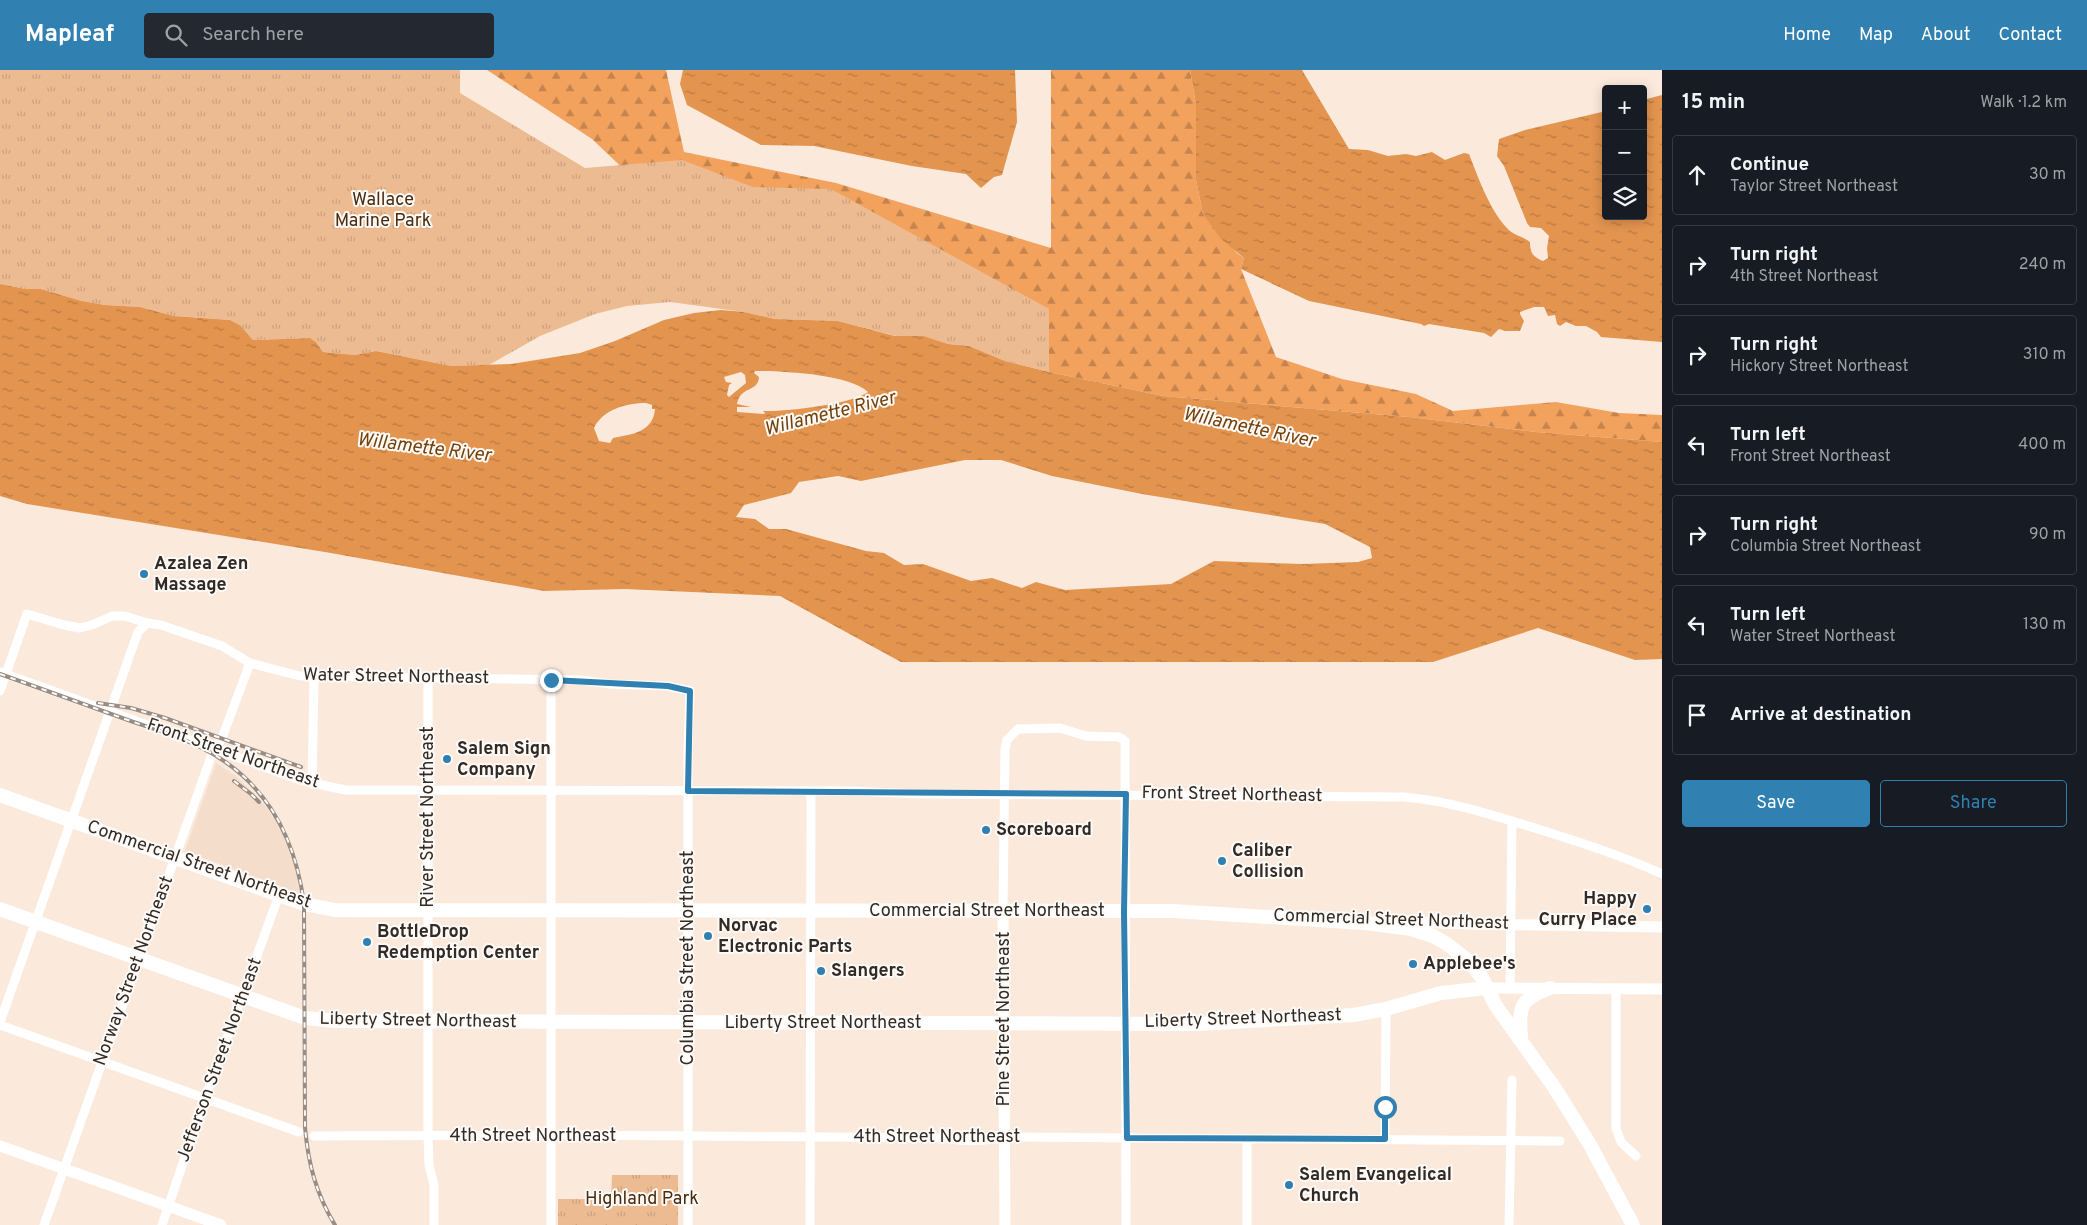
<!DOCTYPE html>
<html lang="en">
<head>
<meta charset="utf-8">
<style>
  :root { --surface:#171b24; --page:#242831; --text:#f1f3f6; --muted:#9ea1a6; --line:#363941; --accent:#3080b1 }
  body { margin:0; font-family:Overpass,sans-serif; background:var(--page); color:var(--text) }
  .controls { position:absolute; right:15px; top:15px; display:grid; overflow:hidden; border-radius:5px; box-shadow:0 2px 12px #0003 }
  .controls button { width:45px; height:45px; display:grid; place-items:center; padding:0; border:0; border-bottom:1px solid var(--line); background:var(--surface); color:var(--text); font:25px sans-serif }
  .stop { position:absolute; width:15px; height:15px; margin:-11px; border:4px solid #3080b1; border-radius:50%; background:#fff }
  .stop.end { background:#3080b1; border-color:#fff; box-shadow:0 1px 5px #0008 }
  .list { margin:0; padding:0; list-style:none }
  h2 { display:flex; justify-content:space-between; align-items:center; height:65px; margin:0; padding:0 20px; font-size:21px }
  h2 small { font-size:16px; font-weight:400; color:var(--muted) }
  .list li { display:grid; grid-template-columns:32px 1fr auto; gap:15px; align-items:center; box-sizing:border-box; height:80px; margin:0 10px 10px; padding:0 10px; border:1px solid var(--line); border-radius:5px }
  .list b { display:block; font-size:19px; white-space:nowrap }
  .list p { margin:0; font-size:16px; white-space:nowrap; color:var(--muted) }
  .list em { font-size:16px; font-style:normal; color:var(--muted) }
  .actions { display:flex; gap:10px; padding:15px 20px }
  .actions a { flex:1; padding:11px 0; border:1px solid var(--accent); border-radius:5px; text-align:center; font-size:18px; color:var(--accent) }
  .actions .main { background:var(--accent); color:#fff }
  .icon { flex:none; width:28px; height:28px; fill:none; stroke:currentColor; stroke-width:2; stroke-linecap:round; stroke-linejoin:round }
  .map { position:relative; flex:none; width:1662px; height:1155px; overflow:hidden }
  header { display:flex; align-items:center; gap:30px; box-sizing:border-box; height:70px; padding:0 25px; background:var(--accent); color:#fff }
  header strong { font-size:24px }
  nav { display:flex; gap:28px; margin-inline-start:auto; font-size:18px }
  .search { width:350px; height:45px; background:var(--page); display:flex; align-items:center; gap:12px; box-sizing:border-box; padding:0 18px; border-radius:5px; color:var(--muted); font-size:19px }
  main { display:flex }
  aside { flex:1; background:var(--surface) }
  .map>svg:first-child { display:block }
</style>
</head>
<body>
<header>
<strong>Mapleaf</strong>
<div class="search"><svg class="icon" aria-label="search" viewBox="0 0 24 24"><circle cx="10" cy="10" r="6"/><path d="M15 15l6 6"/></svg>Search here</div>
<nav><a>Home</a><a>Map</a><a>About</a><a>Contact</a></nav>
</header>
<main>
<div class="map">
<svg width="1662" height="1155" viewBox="0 0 1662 1155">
  <defs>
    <pattern id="forest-firs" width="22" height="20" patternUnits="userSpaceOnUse" patternTransform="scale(1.25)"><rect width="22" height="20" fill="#f2a25d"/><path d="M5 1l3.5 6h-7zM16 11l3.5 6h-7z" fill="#c5844d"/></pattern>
    <pattern id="park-tufts" width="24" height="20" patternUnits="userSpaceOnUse" patternTransform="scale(1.25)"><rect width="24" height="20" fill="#edbb92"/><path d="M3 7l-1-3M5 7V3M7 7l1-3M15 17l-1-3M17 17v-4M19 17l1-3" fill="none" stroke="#cca17e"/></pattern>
    <pattern id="water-ripples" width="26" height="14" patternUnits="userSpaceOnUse" patternTransform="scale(1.25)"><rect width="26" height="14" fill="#e3944f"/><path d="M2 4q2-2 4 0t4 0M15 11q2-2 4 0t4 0" fill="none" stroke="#b97941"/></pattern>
  </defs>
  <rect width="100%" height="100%" fill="#fbeadc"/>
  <!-- built -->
  <polygon fill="#f5ddcc" points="216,693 236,706 260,729 271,744 283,765 295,798 299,823 185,781"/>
  <!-- forest -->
  <polygon fill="url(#forest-firs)" points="487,0 666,0 684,82 836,113 1051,178 1051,0 1190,0 1196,34 1196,110 1203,144 1237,183 1244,188 1241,199 1276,287 1342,309 1416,324 1453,341 1556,332 1619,343 1662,345 1662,372 1536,362 1409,347 1163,326 1049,302 1049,239 736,206 592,69"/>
  <!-- park -->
  <g fill="url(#park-tufts)">
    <polygon points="0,0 460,0 460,23 585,98 682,90 753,117 831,119 1049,239 1049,302 1005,291 969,276 948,274 924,266 896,266 838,251 775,249 744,242 670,232 627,236 595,244 540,266 489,295 451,296 376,281 355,285 323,282 316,272 310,268 253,270 240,255 230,250 174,246 140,237 105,235 82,231 41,219 26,219 0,214"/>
    <polygon points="612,1105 678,1105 678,1155 558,1155 558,1129 611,1129"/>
  </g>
  <!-- water -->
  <g fill="url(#water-ripples)" fill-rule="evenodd">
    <polygon points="683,0 1015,0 1017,52 1002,105 994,107 981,118 966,104 912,96 814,76 761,75 687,35 680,14"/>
    <path d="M1190,0H1302L1349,79L1368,80L1388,86L1406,84L1416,86L1432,82L1445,90L1464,83L1469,84C1478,107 1491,144 1510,161C1516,166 1524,167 1530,172C1530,183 1533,187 1543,191L1548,188L1547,178L1549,166L1541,158L1530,157L1527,153L1504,96L1497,86L1499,69L1525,60L1606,41V146H1643V30L1662,25V272L1601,267L1597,262L1586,256H1576L1566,252L1560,256L1557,254L1555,245L1548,246L1544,237H1534L1520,242V244L1524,251L1520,261H1505L1499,259L1491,267L1484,263L1429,254L1424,256L1421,254L1309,231L1241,199L1244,188L1221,169L1203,144L1196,110V34Z"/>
    <path d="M0,214L26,219H41L82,231L105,235L140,237L174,246L230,250L240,255L253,270L310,268L316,272L323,282L355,285L376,281L451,296L511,294L580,283L615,271L664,250L694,243L721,240L744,242L775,249L838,251L895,266H924L948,274L969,276L1005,291L1049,302L1163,326L1409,347L1536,362L1662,372V589L1635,590L1538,558L1433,592H901L780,526L625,519L544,521L325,482L27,434L0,426ZM755,301C782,301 849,304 868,322C853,334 784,342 763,341L765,343L764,344L737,342V337H751L737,334C741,315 758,323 759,307L754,303ZM741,302L745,305L746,313L729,327L727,325L729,315L732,313L726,312L724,307ZM646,333L652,335V339H655C653,362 633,364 613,368L610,373L599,371L594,358C603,339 627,333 646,333ZM965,390H1001L1052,406L1142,424L1325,454L1370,477L1372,488L1358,492L1303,494L1214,491L1171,514L1065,520L1036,512L1022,518L992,508L971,511L923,494L904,495L884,483L866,481L786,459H769L755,449L736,447L744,435L791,423L799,412L838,406L861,411Z"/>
  </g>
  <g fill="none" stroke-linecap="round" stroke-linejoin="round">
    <!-- minor -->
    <g stroke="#fff" stroke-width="9">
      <path d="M0,602L303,711L345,720L855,721L916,724L1404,727C1451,731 1496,746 1541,760C1582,773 1623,786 1662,804"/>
      <polyline points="428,609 428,1066 429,1095 434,1115 434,1155"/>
      <polyline points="0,621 27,544 64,555 80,558 92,555 112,546 125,546 147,553 161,555 222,576 250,593 300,606 581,610 610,614 668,616 690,621 688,676 688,1155"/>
      <polyline points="312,714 314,608"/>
      <polyline points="1003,840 1005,679 1007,670 1018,659 1060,658 1086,666 1119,667 1125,671 1126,1155"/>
      <polyline points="1510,918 1512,751"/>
      <polyline points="1616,919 1616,1058 1621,1072 1636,1086"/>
      <polyline points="0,952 138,562 147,553"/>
      <polyline points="0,955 299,1062"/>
      <path d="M314,1066L551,1065L947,1068C970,1073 993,1069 1016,1067L1560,1071"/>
      <polyline points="1385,1069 1386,939"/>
      <polyline points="44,1155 212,684 222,668 250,593"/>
      <polyline points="162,1155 205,1028 279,825"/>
      <polyline points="551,1155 551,610"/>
      <polyline points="810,1155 811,721"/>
      <polyline points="1247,1155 1247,1069"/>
      <polyline points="1509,1155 1512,1010"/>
    </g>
    <!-- major -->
    <g stroke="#fff" stroke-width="11">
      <polyline points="1003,840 1005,1155"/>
      <polyline points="1390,851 1468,854 1662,857"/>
      <polyline points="1487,918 1662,919"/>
      <polyline points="0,1076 221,1155"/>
    </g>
    <!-- highway -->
    <g stroke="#fff" stroke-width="14">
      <polyline points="0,725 304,834 335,840 1173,841 1366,853 1411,859 1433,866 1447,874 1470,892 1482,908 1496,936 1554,1017 1589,1073 1633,1155"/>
      <polyline points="0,839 305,948 336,951 1198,954 1354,945 1386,939 1441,923 1487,918"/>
      <path d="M1521,968C1519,936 1519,930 1550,918"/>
    </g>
    <!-- rail casing -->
    <g stroke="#988c83" stroke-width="4">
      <g id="rail">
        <path d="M0,604C42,619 83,634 125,649C150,658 176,665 200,677C265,709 295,765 304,834L305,1057C308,1093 316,1124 335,1155"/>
        <polyline points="98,633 131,638 165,648 301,697"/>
        <polyline points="234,711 251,724 259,732"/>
      </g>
    </g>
    <!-- rail -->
    <use href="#rail" stroke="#fdfaf7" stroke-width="2" stroke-dasharray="5.5" stroke-linecap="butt"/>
  </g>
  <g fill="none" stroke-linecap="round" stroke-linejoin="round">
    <!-- route -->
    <polyline stroke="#3080b1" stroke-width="6" points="551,610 668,616 690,621 688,721 1126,724 1124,842 1127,1068 1385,1069 1385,1037"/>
  </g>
  <!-- markers -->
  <g fill="#3080b1" stroke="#fdfaf7" stroke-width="2">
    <circle cx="144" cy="504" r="5"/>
    <circle cx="447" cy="689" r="5"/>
    <circle cx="986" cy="760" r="5"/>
    <circle cx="1222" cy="791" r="5"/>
    <circle cx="1647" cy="839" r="5"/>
    <circle cx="708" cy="866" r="5"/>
    <circle cx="367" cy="872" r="5"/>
    <circle cx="1413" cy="894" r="5"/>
    <circle cx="821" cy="901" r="5"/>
    <circle cx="1289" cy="1115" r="5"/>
  </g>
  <g text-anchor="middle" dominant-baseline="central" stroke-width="4" stroke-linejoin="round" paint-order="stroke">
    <!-- park labels -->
    <g font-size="18" fill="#4b2b0e" stroke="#fdfaf7">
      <text x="383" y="130">Wallace<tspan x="383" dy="21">Marine Park</tspan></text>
      <text x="642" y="1129">Highland Park</text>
    </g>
    <!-- poi labels -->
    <g font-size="18" font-weight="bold" fill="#312a25" stroke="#fdfaf7" text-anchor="start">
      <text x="154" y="494">Azalea Zen<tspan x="154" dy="21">Massage</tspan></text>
      <text x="457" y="679">Salem Sign<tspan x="457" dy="21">Company</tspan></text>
      <text x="996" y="760">Scoreboard</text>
      <text x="1232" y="781">Caliber<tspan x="1232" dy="21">Collision</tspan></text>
      <text x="1637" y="829" text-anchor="end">Happy<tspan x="1637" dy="21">Curry Place</tspan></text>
      <text x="718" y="856">Norvac<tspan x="718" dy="21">Electronic Parts</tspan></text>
      <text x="377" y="862">BottleDrop<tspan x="377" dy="21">Redemption Center</tspan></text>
      <text x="1423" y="894">Applebee's</text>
      <text x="831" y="901">Slangers</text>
      <text x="1299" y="1105">Salem Evangelical<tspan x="1299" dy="21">Church</tspan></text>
    </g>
    <!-- street labels -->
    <g font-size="18" fill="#312a25" stroke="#fdfaf7">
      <text transform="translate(396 607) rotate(1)">Water Street Northeast</text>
      <text transform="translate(233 684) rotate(19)">Front Street Northeast</text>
      <text transform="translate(1232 725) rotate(1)">Front Street Northeast</text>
      <text transform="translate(428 747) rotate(-90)">River Street Northeast</text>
      <text transform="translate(199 795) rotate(19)">Commercial Street Northeast</text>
      <text x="987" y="841">Commercial Street Northeast</text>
      <text transform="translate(1391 850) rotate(2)">Commercial Street Northeast</text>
      <text transform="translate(688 888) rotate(-90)">Columbia Street Northeast</text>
      <text transform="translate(134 901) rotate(-70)">Norway Street Northeast</text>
      <text transform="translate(1004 949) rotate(-90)">Pine Street Northeast</text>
      <text transform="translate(1243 949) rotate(-2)">Liberty Street Northeast</text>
      <text transform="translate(418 951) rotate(1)">Liberty Street Northeast</text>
      <text x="823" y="953">Liberty Street Northeast</text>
      <text transform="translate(220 990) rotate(-70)">Jefferson Street Northeast</text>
      <text x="533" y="1066">4th Street Northeast</text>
      <text x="937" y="1067">4th Street Northeast</text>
    </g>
    <!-- water labels -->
    <g font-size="19" font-style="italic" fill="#74410a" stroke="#fdfaf7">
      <text transform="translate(830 344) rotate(-14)">Willamette River</text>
      <text transform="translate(1249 358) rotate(12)">Willamette River</text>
      <text transform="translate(424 378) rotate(7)">Willamette River</text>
    </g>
  </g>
</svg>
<div class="controls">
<button>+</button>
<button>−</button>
<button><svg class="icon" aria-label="layers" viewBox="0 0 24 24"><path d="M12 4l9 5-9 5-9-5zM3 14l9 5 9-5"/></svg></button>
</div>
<div class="stop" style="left:1385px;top:1037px"></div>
<div class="stop end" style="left:551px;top:610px"></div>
</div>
<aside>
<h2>15 min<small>Walk · 1.2 km</small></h2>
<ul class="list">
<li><svg class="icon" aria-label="ahead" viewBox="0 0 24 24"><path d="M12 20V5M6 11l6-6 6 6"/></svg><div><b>Continue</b><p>Taylor Street Northeast</p></div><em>30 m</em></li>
<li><svg class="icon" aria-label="right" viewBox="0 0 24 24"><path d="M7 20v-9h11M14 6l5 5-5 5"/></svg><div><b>Turn right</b><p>4th Street Northeast</p></div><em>240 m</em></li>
<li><svg class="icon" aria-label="right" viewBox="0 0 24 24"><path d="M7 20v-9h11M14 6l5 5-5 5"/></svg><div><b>Turn right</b><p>Hickory Street Northeast</p></div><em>310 m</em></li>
<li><svg class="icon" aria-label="left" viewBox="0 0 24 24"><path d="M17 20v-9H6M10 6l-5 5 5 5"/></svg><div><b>Turn left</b><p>Front Street Northeast</p></div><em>400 m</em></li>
<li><svg class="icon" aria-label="right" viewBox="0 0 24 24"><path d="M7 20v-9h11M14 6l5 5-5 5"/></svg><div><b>Turn right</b><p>Columbia Street Northeast</p></div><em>90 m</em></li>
<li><svg class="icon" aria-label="left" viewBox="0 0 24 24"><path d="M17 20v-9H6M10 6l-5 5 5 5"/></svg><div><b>Turn left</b><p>Water Street Northeast</p></div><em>130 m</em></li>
<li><svg class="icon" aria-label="arrive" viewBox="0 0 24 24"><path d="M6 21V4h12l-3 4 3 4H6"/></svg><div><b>Arrive at destination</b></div></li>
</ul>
<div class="actions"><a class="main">Save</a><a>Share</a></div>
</aside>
</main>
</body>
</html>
